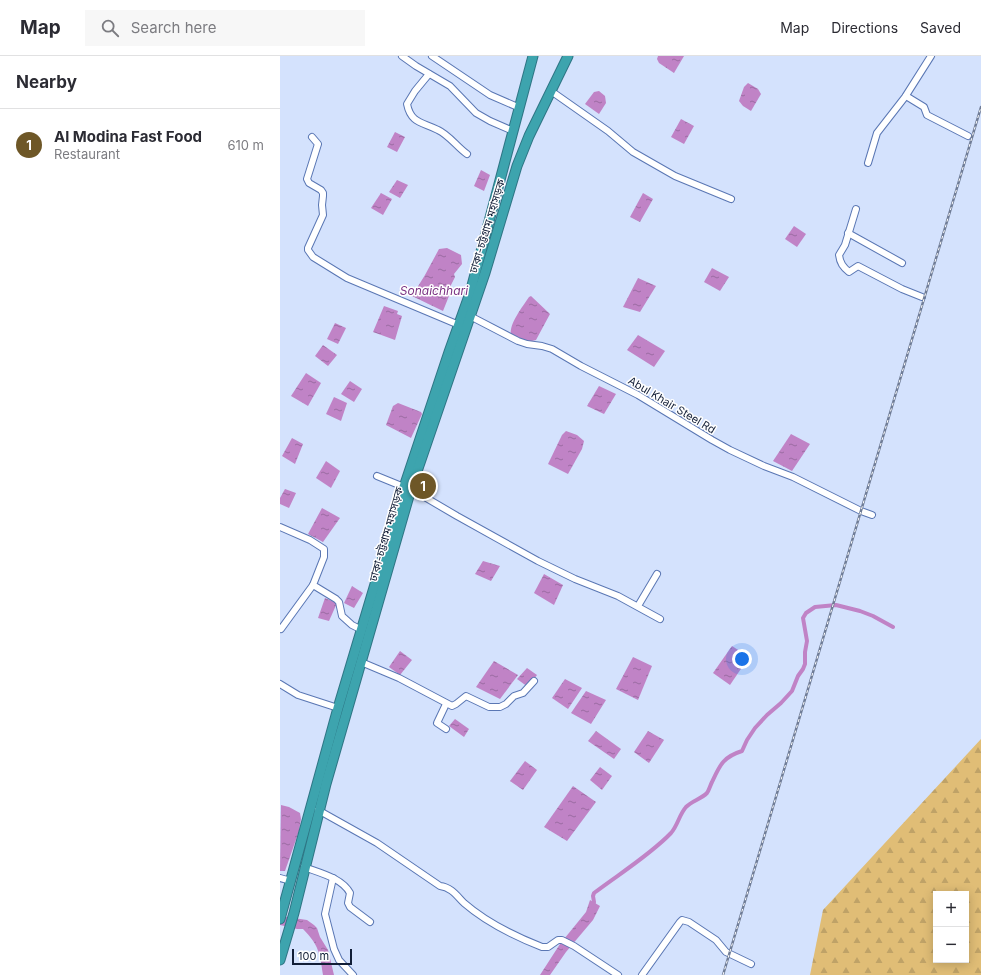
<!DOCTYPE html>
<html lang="en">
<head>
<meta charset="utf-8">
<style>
  :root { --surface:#fff; --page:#f7f7f7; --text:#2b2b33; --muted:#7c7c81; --line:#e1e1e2; --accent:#6e5727 }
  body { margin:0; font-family:Inter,"Noto Sans Bengali",sans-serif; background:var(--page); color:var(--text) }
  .controls { position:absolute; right:12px; bottom:12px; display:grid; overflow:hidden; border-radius:0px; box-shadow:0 2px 10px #0003 }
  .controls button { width:36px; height:36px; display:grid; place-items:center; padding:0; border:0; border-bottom:1px solid var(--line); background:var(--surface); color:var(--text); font:20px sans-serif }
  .scale { position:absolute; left:12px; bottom:10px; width:60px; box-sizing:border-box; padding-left:4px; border:2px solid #121e37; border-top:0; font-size:11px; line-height:14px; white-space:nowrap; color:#121e37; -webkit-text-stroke:3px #fff; paint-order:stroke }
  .you { position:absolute; left:462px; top:603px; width:14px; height:14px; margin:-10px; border:3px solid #fff; border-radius:50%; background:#1a73e8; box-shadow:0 0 0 6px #1a73e833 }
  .badge { display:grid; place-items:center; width:26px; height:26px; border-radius:50%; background:var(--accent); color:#fff; font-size:13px; font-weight:700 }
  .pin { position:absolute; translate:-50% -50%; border:2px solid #fff; box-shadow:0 1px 4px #0006 }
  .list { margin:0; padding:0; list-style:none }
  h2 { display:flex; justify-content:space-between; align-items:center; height:52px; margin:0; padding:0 16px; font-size:17px }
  h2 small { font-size:13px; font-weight:400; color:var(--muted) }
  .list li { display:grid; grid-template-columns:26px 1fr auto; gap:12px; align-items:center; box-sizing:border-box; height:72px; padding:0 16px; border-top:1px solid var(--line) }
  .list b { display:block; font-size:15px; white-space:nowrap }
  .list p { margin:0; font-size:13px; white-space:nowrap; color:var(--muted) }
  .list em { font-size:13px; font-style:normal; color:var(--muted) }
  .icon { flex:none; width:22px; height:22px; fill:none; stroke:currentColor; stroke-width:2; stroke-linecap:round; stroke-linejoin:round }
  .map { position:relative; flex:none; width:701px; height:919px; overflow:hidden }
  header { display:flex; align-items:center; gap:24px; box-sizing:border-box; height:56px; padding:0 20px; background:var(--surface); border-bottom:1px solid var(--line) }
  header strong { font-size:19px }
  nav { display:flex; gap:22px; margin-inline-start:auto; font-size:14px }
  .search { width:280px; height:36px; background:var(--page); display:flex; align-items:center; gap:10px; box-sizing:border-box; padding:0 14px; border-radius:0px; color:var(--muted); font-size:15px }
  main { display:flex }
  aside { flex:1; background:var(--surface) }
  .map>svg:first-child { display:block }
</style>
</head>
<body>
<header>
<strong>Map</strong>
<div class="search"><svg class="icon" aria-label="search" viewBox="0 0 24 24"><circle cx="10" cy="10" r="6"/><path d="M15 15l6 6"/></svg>Search here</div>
<nav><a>Map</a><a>Directions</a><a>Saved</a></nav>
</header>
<main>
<aside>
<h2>Nearby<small></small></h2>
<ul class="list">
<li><span class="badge">1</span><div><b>Al Modina Fast Food</b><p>Restaurant</p></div><em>610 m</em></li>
</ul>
</aside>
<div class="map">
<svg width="701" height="919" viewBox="0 0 701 919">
  <defs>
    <pattern id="forest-firs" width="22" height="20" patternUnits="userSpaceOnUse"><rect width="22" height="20" fill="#e0bd76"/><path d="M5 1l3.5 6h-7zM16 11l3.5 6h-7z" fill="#bfa267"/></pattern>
    <pattern id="water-ripples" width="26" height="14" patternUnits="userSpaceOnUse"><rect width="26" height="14" fill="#c083c6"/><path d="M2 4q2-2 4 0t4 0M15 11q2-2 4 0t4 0" fill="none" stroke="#9b6ba2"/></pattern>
  </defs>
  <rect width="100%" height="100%" fill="#d4e2fd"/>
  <!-- forest -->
  <path fill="url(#forest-firs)" fill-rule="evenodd" d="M701,683V919H530L543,854ZM656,838H686V904H656Z"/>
  <!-- water -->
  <g fill="url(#water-ripples)">
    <polygon points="378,0 404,0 394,17 379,7 377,3"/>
    <polygon points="468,27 478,33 481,38 471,55 463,50 459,45 464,31"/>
    <polygon points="319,35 325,40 326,47 319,58 305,48 314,36"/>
    <polygon points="401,63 414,70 404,88 391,81"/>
    <polygon points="115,76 125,81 117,96 107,91"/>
    <polygon points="201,114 210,119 204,135 194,130"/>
    <polygon points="117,124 128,129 120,142 109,136"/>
    <polygon points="101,137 112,143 103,159 91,152"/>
    <polygon points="363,137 373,143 360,166 350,161"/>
    <polygon points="514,170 526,178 517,191 505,183"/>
    <polygon points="167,192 181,199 182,208 174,218 175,221 169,233 171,235 163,255 132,240 145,219 159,193"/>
    <polygon points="432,212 449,221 440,235 424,226"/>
    <polygon points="358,222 376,230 360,256 343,251"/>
    <path d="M251,240L270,258L256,284L248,286L231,278C229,268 243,250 249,241Z"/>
    <polygon points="104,250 118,255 117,258 122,260 115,284 93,276"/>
    <polygon points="55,267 66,272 58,288 47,283"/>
    <polygon points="358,279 385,295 374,311 347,294"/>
    <polygon points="43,289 57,299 48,310 35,300"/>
    <polygon points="26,317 41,327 28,350 11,340"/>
    <polygon points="70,325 82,333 74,346 61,338"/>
    <polygon points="319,330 336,338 324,358 307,350"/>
    <polygon points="54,341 67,347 61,365 46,358"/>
    <polygon points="118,347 141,356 142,358 131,382 106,369 113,350"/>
    <polygon points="286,375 297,379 304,385 302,393 288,418 268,408 282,379"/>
    <polygon points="511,378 530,388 512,415 493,405"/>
    <polygon points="12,382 23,388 15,408 2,400"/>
    <polygon points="46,405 60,415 51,432 36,422"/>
    <polygon points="5,433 16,437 9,452 0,448 0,442"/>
    <polygon points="42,452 60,462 43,486 28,478"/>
    <polygon points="203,505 220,510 211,525 195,518"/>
    <polygon points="264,518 283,529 274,549 254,537"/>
    <polygon points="72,530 83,537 74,552 64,547"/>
    <polygon points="45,542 57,547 49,565 38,562"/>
    <polygon points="452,590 469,601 450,629 433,617"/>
    <polygon points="120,595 132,604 120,619 109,611"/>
    <polygon points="353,601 372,610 358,644 336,633"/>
    <polygon points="214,605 238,619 220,643 196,631"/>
    <polygon points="247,612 257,619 248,631 237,623"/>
    <polygon points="285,623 302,632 288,653 272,642"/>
    <polygon points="306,635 326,644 311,668 291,657"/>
    <polygon points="175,663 189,673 184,681 169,670"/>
    <polygon points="316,675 341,693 334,703 308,685"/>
    <polygon points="368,675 384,684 369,707 354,696"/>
    <polygon points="245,705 257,714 243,734 230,725"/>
    <polygon points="320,711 332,720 322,734 310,724"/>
    <polygon points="293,730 316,746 287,785 264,771"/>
    <polygon points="1,749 9,751 20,757 21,763 19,775 5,815 0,815"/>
    <polygon points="310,844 320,850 313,864 286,896 270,919 260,919 280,888 306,856"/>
    <path d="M0,860L27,864L34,869L37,872L40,881L48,894L54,919H43C40,898 39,889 23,873H17L0,869Z"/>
  </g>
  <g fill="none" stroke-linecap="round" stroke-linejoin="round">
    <!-- canal -->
    <path stroke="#c083c6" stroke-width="4" d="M313,850L314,846L313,840L314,837C339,818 370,799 391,777C398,769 399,759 406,751C412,745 421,743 427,737C429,734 430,730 432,726C440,709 443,701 462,695L467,684L475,672L487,659L501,647L512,635L518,620L523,613L525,608V596L527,585L523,562L526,557L535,551L556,549L580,555L593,560L613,571"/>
    <!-- minor casing -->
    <g stroke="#5a77b4" stroke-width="8">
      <g id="minor">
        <polyline points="122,0 136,10 170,30 196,57 210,65 233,75"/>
        <polyline points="152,0 210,39 240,52"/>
        <path d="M149,18L135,35L127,48C131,68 143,66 158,74C169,79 177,91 187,98"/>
        <polyline points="271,35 328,75 353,96 395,120 451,143"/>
        <polyline points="626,40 644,51 647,59 688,80"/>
        <polyline points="32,81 38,88 27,123 29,127 41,134 43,137 43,140 42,149 43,159 28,192 28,194 33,201 67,222 179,269"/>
        <polyline points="588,107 597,77 625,41 651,0"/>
        <path d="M576,153L565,189L559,199C560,207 563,211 569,216L578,210L622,233L642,241"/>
        <polyline points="568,177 622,207"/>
        <polyline points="188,259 238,285 247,288 262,290 272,293 301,310 358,339 432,384 450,394 484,410 513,421 581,455 592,459"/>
        <polyline points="97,420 124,431"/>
        <polyline points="131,433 177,460 258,505 295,523 338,540 380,563"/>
        <polyline points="0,471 30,484 44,493 44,501 33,529 56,543 59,546 62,560 72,569 82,574"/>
        <polyline points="358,550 377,518"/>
        <polyline points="1,573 33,529"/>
        <polyline points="81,606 119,622 172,650 176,648 186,640 209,651 220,651 226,648 234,640 243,637 254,625"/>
        <polyline points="0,628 18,639 58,652"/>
        <polyline points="166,673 157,667 166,648"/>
        <path d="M38,754L97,787L160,830C171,831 177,840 184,847C207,867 234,880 262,891H268L278,884H282L294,890L338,919"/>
        <path d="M24,811C40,817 62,822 70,837L68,847L70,851L90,866"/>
        <polyline points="0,822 11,825"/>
        <polyline points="53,822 45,858 54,893 59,904 73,919"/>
        <polyline points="362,919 400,866 402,864 409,866 436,884 446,896 471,908"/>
      </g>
    </g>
    <!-- highway casing -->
    <g stroke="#2e7584" stroke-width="11">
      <g id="highway">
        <polyline points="0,863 58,652 124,431 169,296 190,237 253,0"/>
        <polyline points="0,904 14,857 46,728 131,433 205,217 237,110 249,80 288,0"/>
      </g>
    </g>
    <!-- minor -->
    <use href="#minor" stroke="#fff" stroke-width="6"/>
    <!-- highway -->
    <use href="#highway" stroke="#3da4ae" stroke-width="9"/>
    <!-- rail casing -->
    <g stroke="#6f7c96" stroke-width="2.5">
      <polyline id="rail" points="443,919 701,51"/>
    </g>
    <!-- rail -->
    <use href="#rail" stroke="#fff" stroke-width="1" stroke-dasharray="3" stroke-linecap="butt"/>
  </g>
  <g text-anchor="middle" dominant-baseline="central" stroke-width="3" stroke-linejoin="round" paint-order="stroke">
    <!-- street labels -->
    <g font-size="11" fill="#121e37" stroke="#fff">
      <text transform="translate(207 170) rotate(-73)">ঢাকা-চট্টগ্রাম মহাসড়ক</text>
      <text transform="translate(392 349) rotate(31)">Abul Khair Steel Rd</text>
      <text transform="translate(106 478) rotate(-74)">ঢাকা-চট্টগ্রাম মহাসড়ক</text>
    </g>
    <!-- water labels -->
    <g font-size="12" font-style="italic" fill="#7a3182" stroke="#fff">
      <text x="154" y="234">Sonaichhari</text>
    </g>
  </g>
</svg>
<div class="controls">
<button>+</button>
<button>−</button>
</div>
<div class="scale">100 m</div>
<div class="you"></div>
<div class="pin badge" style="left:143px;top:430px">1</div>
</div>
</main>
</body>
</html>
